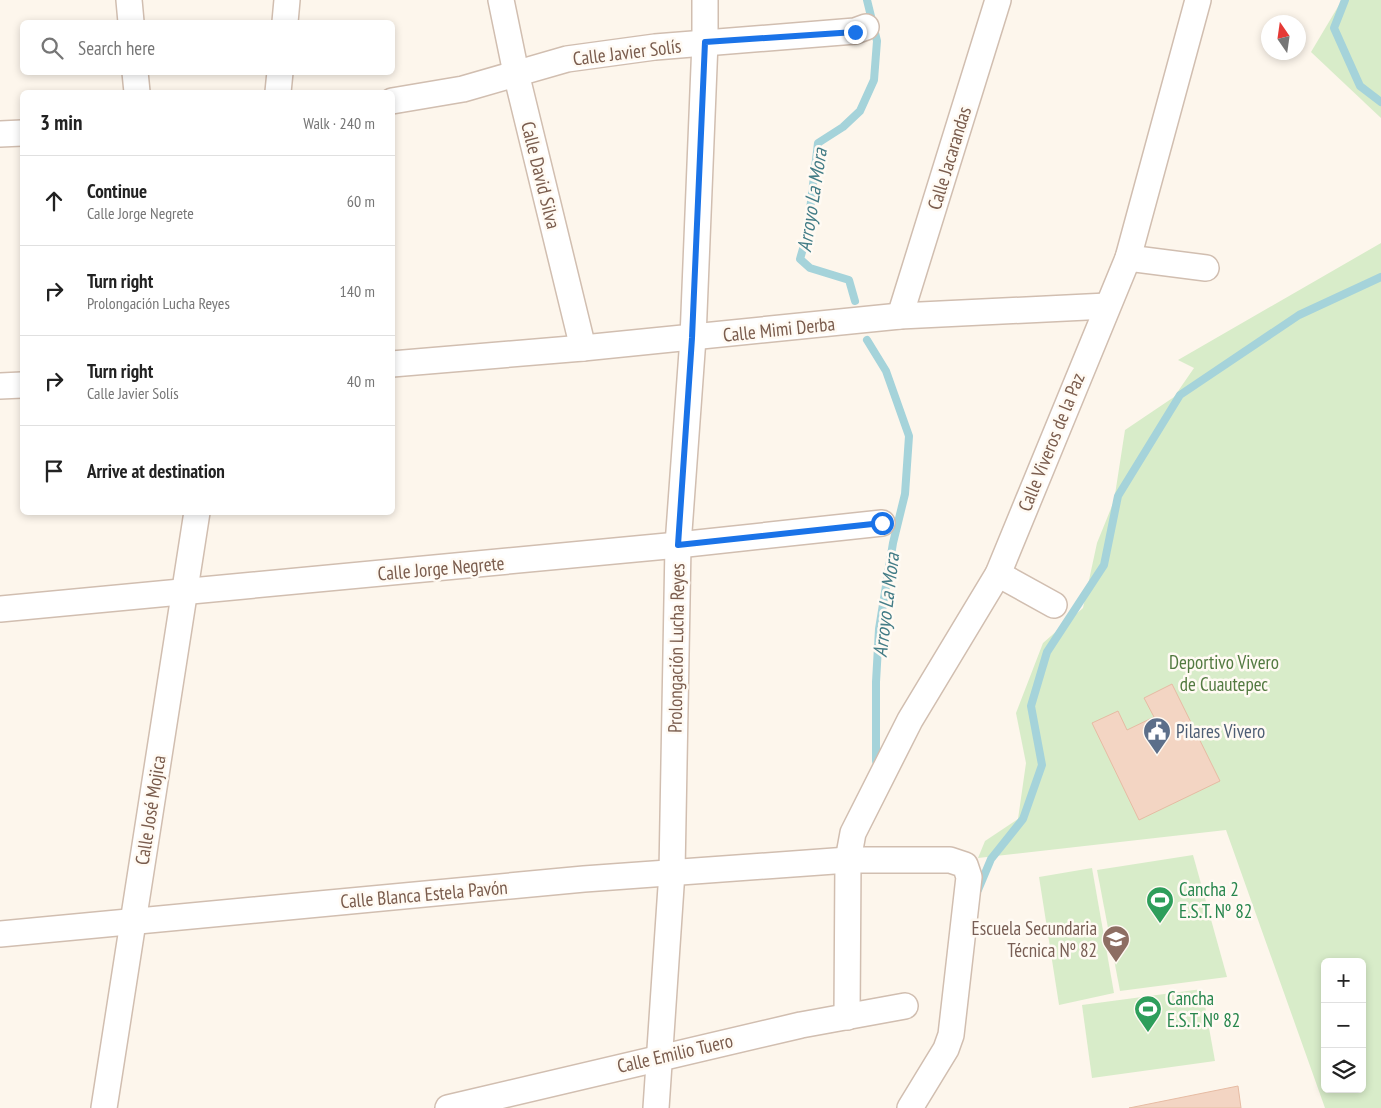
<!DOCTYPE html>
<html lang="en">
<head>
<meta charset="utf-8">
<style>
  :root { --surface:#fff; --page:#f6f6f6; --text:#222; --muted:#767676; --line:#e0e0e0 }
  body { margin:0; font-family:"PT Sans Narrow",sans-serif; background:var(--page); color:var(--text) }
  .controls { position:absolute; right:15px; bottom:15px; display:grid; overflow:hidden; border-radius:8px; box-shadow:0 2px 8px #0003 }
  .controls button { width:45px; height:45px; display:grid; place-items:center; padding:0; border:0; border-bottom:1px solid var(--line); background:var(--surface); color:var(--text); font:25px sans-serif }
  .compass { position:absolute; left:1261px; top:15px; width:45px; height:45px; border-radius:50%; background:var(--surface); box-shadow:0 2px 8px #0003; rotate:347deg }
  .stop { position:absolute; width:15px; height:15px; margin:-11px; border:4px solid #1a73e8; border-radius:50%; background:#fff }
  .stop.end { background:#1a73e8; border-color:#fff; box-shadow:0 1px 5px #0008 }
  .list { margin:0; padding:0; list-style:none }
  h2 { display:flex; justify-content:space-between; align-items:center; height:65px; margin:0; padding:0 20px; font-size:21px }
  h2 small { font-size:16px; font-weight:400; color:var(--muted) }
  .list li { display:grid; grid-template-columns:32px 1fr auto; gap:15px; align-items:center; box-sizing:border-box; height:90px; padding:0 20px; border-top:1px solid var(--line) }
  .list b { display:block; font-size:19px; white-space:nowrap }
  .list p { margin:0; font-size:16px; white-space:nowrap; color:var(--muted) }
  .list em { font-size:16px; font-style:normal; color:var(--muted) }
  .icon { flex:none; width:28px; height:28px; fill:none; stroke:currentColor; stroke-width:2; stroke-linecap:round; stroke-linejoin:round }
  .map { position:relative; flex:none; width:1381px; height:1108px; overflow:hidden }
  .search { position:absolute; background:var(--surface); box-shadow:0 2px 8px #0003; left:20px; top:20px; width:375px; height:55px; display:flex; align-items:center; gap:12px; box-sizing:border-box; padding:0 18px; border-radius:8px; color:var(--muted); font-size:19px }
  .panel { position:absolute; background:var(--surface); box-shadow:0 2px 8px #0003; left:20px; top:90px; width:375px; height:425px; border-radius:8px }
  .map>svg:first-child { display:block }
</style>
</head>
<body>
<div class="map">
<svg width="1381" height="1108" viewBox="0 0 1381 1108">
  <rect width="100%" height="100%" fill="#fdf6ec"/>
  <!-- green -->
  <g fill="#d8ecc9" fill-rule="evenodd">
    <polygon points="1342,0 1381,0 1381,118 1311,52"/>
    <path d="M1381,243V1108H1325L1226,830L978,858L985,841L1018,819L1026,763L1016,713L1043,643L1083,608L1097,543L1114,501L1125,430L1174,397L1194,368L1178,360ZM1325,962H1362V1089H1325Z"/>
    <polygon points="1193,855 1227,977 1120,991 1097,870"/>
    <polygon points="1092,868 1114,993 1059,1005 1039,877"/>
    <polygon points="1202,989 1215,1061 1092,1078 1082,1005"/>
  </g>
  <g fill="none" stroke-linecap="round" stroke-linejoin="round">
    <!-- stream -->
    <g stroke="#a5d3da" stroke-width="8">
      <polyline points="1345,0 1334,28 1360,86 1381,102"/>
      <polyline points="855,301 849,280 810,268 800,259 807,235 818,143 843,127 860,111 874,80 877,41 867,0"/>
      <polyline points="867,340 886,371 909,436 905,494 893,543 879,629 876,682 876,761"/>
      <polyline points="978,890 991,859 1023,819 1042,765 1031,706 1047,652 1104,565 1118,496 1180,395 1299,315 1381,277"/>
    </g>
  </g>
  <!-- building -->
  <g fill="#f3d5c3" stroke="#e6bba3">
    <polygon points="1172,684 1220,781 1139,820 1092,723 1118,711 1127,730 1154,717 1144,698"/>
    <polygon points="1238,1086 1241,1108 1129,1108"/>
  </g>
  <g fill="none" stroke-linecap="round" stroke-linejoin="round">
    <!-- minor casing -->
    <g stroke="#d1beb0" stroke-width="28">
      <g id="minor">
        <polyline points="129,0 131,22"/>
        <polyline points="501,0 516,73 583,348"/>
        <polyline points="285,22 287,0"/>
        <polyline points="135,72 137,92"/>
        <polyline points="278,92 280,72"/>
        <polyline points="392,101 463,89 567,59 655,47 855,31 866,27"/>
        <polyline points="0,134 22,133"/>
        <polyline points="1128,258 1206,268"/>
        <polyline points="900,316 998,0"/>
        <polyline points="392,364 583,348 900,316 1107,306"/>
        <polyline points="0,386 22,385"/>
        <polyline points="998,574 1054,605"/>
        <polyline points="0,609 678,545 882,523"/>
        <polyline points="0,934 584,879 848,860 950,860 965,865 969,877 951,1035 946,1049 910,1108"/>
        <polyline points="847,1017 848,860 853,833 910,720 998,574 1128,258 1198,0"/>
        <polyline points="104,1108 197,512"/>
        <polyline points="448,1108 801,1025 905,1006"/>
        <polyline points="656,1108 672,872 678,545 693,338 705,42 705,0"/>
      </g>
    </g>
    <!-- minor -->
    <use href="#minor" stroke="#fff" stroke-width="25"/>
  </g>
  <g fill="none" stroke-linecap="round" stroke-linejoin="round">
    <!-- route -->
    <polyline stroke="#1a73e8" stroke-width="6" points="855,32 705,42 692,338 678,545 882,523"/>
  </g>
  <!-- icons -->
  <defs>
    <g id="civic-pin" transform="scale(1.4375)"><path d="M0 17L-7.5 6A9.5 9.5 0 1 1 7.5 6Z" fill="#5c6f8a" stroke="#fffaf3"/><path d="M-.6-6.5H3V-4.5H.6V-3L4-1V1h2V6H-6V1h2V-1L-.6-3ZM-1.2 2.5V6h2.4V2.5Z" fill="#fff"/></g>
    <g id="stadium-pin" transform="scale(1.4375)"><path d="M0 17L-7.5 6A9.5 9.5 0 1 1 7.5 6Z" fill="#2e9e5b" stroke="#fffaf3"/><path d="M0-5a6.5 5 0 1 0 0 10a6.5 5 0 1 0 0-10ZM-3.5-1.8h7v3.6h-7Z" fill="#fff"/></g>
    <g id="school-pin" transform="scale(1.4375)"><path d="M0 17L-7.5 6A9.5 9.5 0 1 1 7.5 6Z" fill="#8d6e63" stroke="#fffaf3"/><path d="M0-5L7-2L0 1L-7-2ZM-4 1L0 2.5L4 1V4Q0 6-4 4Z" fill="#fff"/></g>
  </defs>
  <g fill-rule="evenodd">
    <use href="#civic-pin" x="1157" y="731"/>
    <use href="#stadium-pin" x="1160" y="900"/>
    <use href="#school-pin" x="1116" y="939"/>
    <use href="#stadium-pin" x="1148" y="1009"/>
  </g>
  <g text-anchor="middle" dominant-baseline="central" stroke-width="5" stroke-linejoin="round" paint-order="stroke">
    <!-- street labels -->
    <g font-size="19" fill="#7a5c4d" stroke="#fffaf3">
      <text transform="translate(627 52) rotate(-7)">Calle Javier Solís</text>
      <text transform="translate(949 158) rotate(-73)">Calle Jacarandas</text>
      <text transform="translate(541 175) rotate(76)">Calle David Silva</text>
      <text transform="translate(779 329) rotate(-6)">Calle Mimi Derba</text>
      <text transform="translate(1051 442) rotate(-68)">Calle Viveros de la Paz</text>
      <text transform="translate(441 568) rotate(-5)">Calle Jorge Negrete</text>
      <text transform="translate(676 648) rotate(-89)">Prolongación Lucha Reyes</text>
      <text transform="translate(150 810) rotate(-81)">Calle José Mojica</text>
      <text transform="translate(424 894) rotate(-5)">Calle Blanca Estela Pavón</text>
      <text transform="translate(675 1053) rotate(-13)">Calle Emilio Tuero</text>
    </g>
    <!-- park labels -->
    <g font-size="19" fill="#537a41" stroke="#fffaf3">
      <text x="1224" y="662">Deportivo Vivero<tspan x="1224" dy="22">de Cuautepec</tspan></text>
    </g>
    <!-- service labels -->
    <g font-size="19" fill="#4e5e75" stroke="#fffaf3" text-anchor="start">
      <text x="1176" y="731">Pilares Vivero</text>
    </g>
    <!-- leisure labels -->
    <g font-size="19" fill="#27864d" stroke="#fffaf3" text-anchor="start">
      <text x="1179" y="889">Cancha 2<tspan x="1179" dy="22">E.S.T. Nº 82</tspan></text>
      <text x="1167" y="998">Cancha<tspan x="1167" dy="22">E.S.T. Nº 82</tspan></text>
    </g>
    <!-- education labels -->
    <g font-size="19" fill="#785e54" stroke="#fffaf3" text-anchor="end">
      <text x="1097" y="928">Escuela Secundaria<tspan x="1097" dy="22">Técnica Nº 82</tspan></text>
    </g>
    <!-- water labels -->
    <g font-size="20" font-style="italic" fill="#437c86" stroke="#fffaf3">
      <text transform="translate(812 200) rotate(-81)">Arroyo La Mora</text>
      <text transform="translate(886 605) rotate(-83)">Arroyo La Mora</text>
    </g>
  </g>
</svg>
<div class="controls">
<button>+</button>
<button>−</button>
<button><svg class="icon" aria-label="layers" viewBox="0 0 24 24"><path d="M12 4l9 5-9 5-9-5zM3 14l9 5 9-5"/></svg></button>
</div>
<svg class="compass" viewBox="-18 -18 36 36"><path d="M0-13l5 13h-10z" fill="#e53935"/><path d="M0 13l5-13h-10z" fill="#767676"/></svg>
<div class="stop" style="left:882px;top:523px"></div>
<div class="stop end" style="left:855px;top:32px"></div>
<div class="search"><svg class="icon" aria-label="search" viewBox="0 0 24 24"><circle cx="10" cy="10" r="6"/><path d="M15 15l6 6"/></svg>Search here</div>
<section class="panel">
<h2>3 min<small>Walk · 240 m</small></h2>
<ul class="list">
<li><svg class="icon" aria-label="ahead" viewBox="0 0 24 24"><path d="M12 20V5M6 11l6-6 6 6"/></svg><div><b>Continue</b><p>Calle Jorge Negrete</p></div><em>60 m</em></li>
<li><svg class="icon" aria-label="right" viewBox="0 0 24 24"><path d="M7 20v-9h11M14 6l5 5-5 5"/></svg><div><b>Turn right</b><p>Prolongación Lucha Reyes</p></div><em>140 m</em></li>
<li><svg class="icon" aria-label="right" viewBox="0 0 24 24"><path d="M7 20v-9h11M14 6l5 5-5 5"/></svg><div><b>Turn right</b><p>Calle Javier Solís</p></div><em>40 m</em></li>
<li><svg class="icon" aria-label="arrive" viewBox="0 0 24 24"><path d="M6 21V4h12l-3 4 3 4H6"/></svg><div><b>Arrive at destination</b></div></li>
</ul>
</section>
</div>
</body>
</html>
